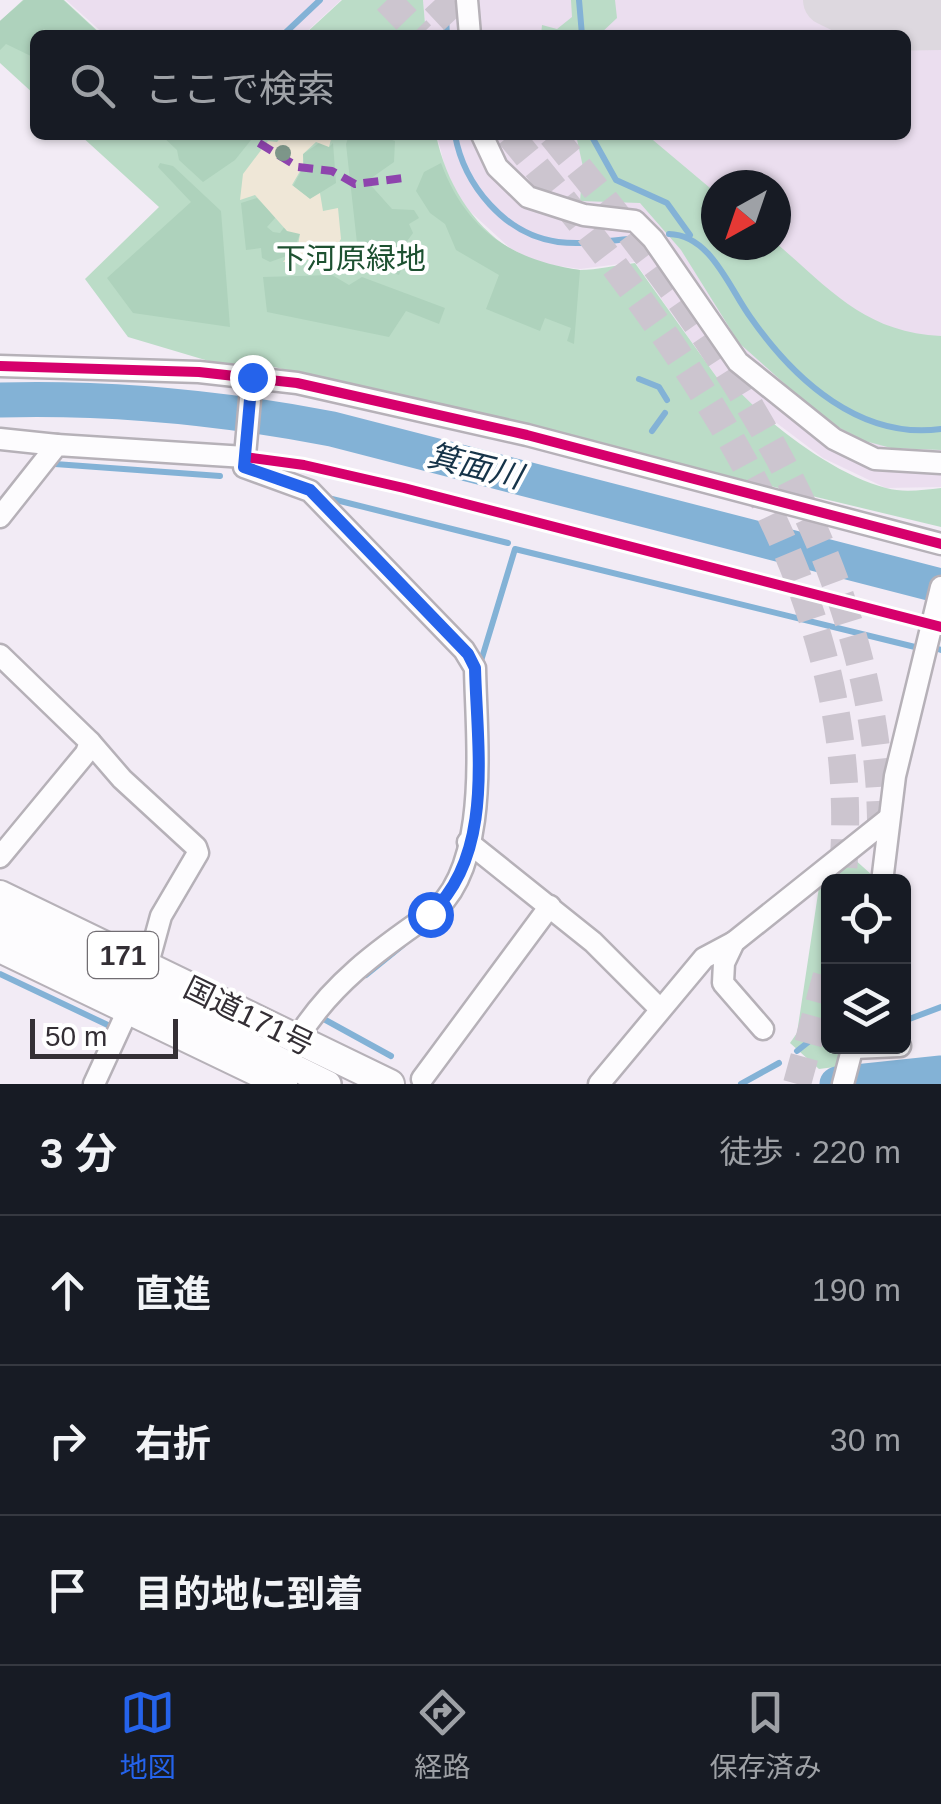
<!DOCTYPE html>
<html lang="ja">
<head>
<meta charset="utf-8">
<style>
  :root { --surface:#171b24; --page:#242831; --text:#f1f3f6; --muted:#9ea1a6; --line:#363941; --accent:#2563eb }
  body { margin:0; font-family:Arial,"Noto Sans JP",sans-serif; background:var(--page); color:var(--text) }
  .controls { position:absolute; right:30px; bottom:30px; display:grid; overflow:hidden; border-radius:15px; box-shadow:0 2px 8px #0004 }
  .controls button { width:90px; height:90px; display:grid; place-items:center; padding:0; border:0; border-bottom:2px solid var(--line); background:var(--surface); color:var(--text); font:50px sans-serif }
  .compass { position:absolute; left:701px; top:170px; width:90px; height:90px; border-radius:50%; background:var(--surface); box-shadow:0 2px 8px #0004; rotate:220deg }
  .scale { position:absolute; left:30px; bottom:25px; width:148px; box-sizing:border-box; padding-left:10px; border:5px solid #342f35; border-top:0; font-size:28px; line-height:35px; white-space:nowrap; color:#342f35; -webkit-text-stroke:8px #fff; paint-order:stroke }
  .stop { position:absolute; width:30px; height:30px; margin:-22px; border:8px solid #2563eb; border-radius:50%; background:#fff }
  .stop.end { background:#2563eb; border-color:#fff; box-shadow:0 2px 10px #0008 }
  .list { margin:0; padding:0; list-style:none }
  h2 { display:flex; justify-content:space-between; align-items:center; height:130px; margin:0; padding:0 40px; font-size:42px }
  h2 small { font-size:32px; font-weight:400; color:var(--muted) }
  .list li { display:grid; grid-template-columns:65px 1fr auto; gap:30px; align-items:center; box-sizing:border-box; height:150px; padding:0 40px; border-top:2px solid var(--line) }
  .list b { display:block; font-size:38px; white-space:nowrap }
  .list em { font-size:32px; font-style:normal; color:var(--muted) }
  .icon { flex:none; width:55px; height:55px; fill:none; stroke:currentColor; stroke-width:2; stroke-linecap:round; stroke-linejoin:round }
  .map { position:relative; flex:none; width:941px; height:1084px; overflow:hidden }
  .search { position:absolute; background:var(--surface); box-shadow:0 2px 8px #0004; left:30px; right:30px; top:30px; height:110px; display:flex; align-items:center; gap:25px; box-sizing:border-box; padding:0 35px; border-radius:15px; color:var(--muted); font-size:38px }
  .sheet { height:580px; background:var(--surface) }
  nav { display:flex; justify-content:space-around; align-items:center; box-sizing:border-box; height:140px; border-top:2px solid var(--line); background:var(--surface); font-size:28px; color:var(--muted) }
  nav a { display:grid; justify-items:center; gap:5px }
  nav .on { color:var(--accent) }
  .map>svg:first-child { display:block }
</style>
</head>
<body>
<div class="map">
<svg width="941" height="1084" viewBox="0 0 941 1084">
  <rect width="100%" height="100%" fill="#f2ebf5"/>
  <!-- built -->
  <g fill="#ebdeef" fill-rule="evenodd">
    <polygon points="66,0 341,0 303,35 105,35"/>
    <path d="M423,0H941V487L886,488L823,458L746,400L726,376L718,379L635,262L580,269L538,263L510,248L464,206L447,176L437,135H906V35H426ZM716,185H776V245H716Z"/>
  </g>
  <!-- green -->
  <g fill="#bbdcc7">
    <polygon points="23,0 64,0 102,35 35,35 35,95 0,63 0,21"/>
    <polygon points="342,0 423,0 426,35 304,35"/>
    <polygon points="571,0 615,0 617,18 599,35 541,35 542,25 557,29 572,17"/>
    <path d="M80,135H436C451,206 502,267 580,270C597,270 617,265 635,263L718,379L726,376C760,419 832,474 886,488C903,493 923,490 941,488V527L270,366L212,362L128,337L85,279L159,207Z"/>
    <path d="M576,135H647L716,193V245L776,243C831,290 864,332 941,336V450L891,448L865,441L838,427L796,394L739,343L681,250L640,203L580,201L583,167Z"/>
    <polygon points="853,858 872,875 871,881 828,882 828,1046 841,1047 835,1067 819,1069 790,1043 797,1033 819,887"/>
  </g>
  <!-- forest -->
  <g fill="#aed2bc">
    <polygon points="24,0 63,0 101,35 55,35 44,29 34,36 35,58 6,44 0,50 0,21"/>
    <polygon points="161,135 255,135 235,160 203,182 179,160 177,150"/>
    <polygon points="349,135 378,135 395,141 394,162 367,181 392,209 414,210 419,218 409,224 413,233 405,244 406,258 399,275 367,263 358,252 346,144"/>
    <polygon points="322,141 329,147 333,143 336,183 310,199 293,186 304,166 303,154"/>
    <polygon points="160,163 173,166 221,211 230,327 133,313 107,278 191,202 158,167"/>
    <path d="M441,163C466,230 511,260 580,270L574,344L567,341L571,328L545,318L540,331L486,309L499,275L456,250L445,224L430,213L416,191L424,172Z"/>
    <polygon points="257,198 276,217 267,227 273,232 280,233 285,226 300,234 292,254 270,262 262,258 261,248 246,250 241,203"/>
    <polygon points="332,275 349,285 362,277 445,308 439,324 406,311 389,337 267,312 263,277"/>
  </g>
  <!-- sand -->
  <polygon fill="#efe7d7" points="283,135 332,135 329,147 316,142 303,154 303,166 292,185 310,199 320,193 323,211 338,208 341,239 329,258 283,262 298,245 300,234 287,231 255,195 240,200 243,174 268,141 277,142"/>
  <g fill="none" stroke-linecap="round" stroke-linejoin="round">
    <!-- stream -->
    <g stroke="#83b2d6" stroke-width="6">
      <polyline points="445,0 447,35"/>
      <polyline points="579,0 582,35"/>
      <polyline points="283,35 320,0"/>
      <path d="M455,135C464,185 505,235 558,242C582,245 606,241 629,239"/>
      <polyline points="591,135 616,180 667,203 690,235"/>
      <path d="M669,234C711,235 729,288 751,318C795,381 861,440 941,429"/>
      <polyline points="639,379 659,387 667,400"/>
      <polyline points="652,431 665,413"/>
      <polyline points="55,464 220,476"/>
      <polyline points="328,498 508,543"/>
      <polyline points="938,649 941,650"/>
      <polyline points="481,661 515,549 915,647"/>
      <polyline points="0,974 112,1027"/>
      <polyline points="366,975 403,945"/>
      <polyline points="322,1018 391,1056"/>
      <polyline points="904,1021 941,1007"/>
      <polyline points="797,1051 816,1036 828,1034"/>
      <polyline points="741,1084 779,1063"/>
    </g>
    <!-- river -->
    <g stroke="#83b2d6" stroke-width="35">
      <path d="M0,400C111,397 223,408 332,429L941,586"/>
      <polyline points="837,1084 941,1073"/>
    </g>
    <!-- taxiway -->
    <polyline stroke="#ddd8df" stroke-width="52" points="829,0 880,25 941,24"/>
    <!-- highway-tunnel -->
    <g stroke="#ccc5cf" stroke-width="28" stroke-dasharray="28 14" stroke-linecap="butt">
      <polyline points="387,0 421,35"/>
      <polyline points="435,0 468,35"/>
      <path d="M510,135C684,346 872,591 842,882"/>
      <path d="M552,135C719,338 886,567 881,843"/>
      <polyline points="797,1084 828,971"/>
    </g>
    <!-- minor casing -->
    <g stroke="#b6b1b8" stroke-width="25">
      <g id="minor">
        <polyline points="467,0 470,35"/>
        <polyline points="482,135 497,167 528,197 584,215 635,221 653,239 738,362 834,439 875,459 941,463"/>
        <polyline points="0,366 199,372 297,383 527,435 941,544"/>
        <path d="M252,377L244,467L310,491L464,650L475,668C476,736 492,871 429,915C378,950 330,985 297,1039"/>
        <polyline points="0,439 57,445"/>
        <polyline points="0,517 57,445 245,457"/>
        <polyline points="0,655 90,742 86,753 0,857"/>
        <polyline points="90,742 122,779 196,847 198,853 161,916 147,967"/>
        <polyline points="468,842 593,942 659,1008"/>
        <polyline points="882,882 895,776 941,587"/>
        <polyline points="763,1029 723,983 724,963 734,942 888,819"/>
        <polyline points="853,1048 900,1046"/>
        <polyline points="422,1079 550,906"/>
        <polyline points="94,1084 128,1010"/>
        <polyline points="599,1084 704,958 734,942"/>
        <polyline points="843,1084 853,1046"/>
      </g>
    </g>
    <!-- major casing -->
    <g stroke="#b6b1b8" stroke-width="30">
      <polyline id="major" points="0,922 328,1084"/>
    </g>
    <!-- highway casing -->
    <g stroke="#b6b1b8" stroke-width="32">
      <g id="highway">
        <polyline points="0,895 390,1084"/>
        <polyline points="0,948 283,1084"/>
      </g>
    </g>
    <!-- minor -->
    <use href="#minor" stroke="#fdfcfe" stroke-width="20"/>
    <!-- major -->
    <use href="#major" stroke="#fdfcfe" stroke-width="25"/>
    <!-- highway -->
    <use href="#highway" stroke="#fdfcfe" stroke-width="28"/>
    <!-- quiet -->
    <polyline stroke="#8e44ad" stroke-width="8" stroke-dasharray="15 8" stroke-linecap="butt" points="259,143 298,167 332,171 355,184 404,178"/>
    <!-- cycleway casing -->
    <g stroke="#fff" stroke-width="16">
      <g id="cycleway">
        <polyline points="0,366 199,372 297,383 527,435 941,544"/>
        <polyline points="245,457 304,465 404,488 941,627"/>
      </g>
    </g>
    <!-- cycleway -->
    <use href="#cycleway" stroke="#d6006c" stroke-width="10"/>
  </g>
  <!-- trees -->
  <circle fill="#7d9689" cx="283" cy="153" r="8"/>
  <g fill="none" stroke-linecap="round" stroke-linejoin="round">
    <!-- route -->
    <path stroke="#2563eb" stroke-width="12" d="M252,377L244,467L310,490L468,654L475,668C477,748 495,855 430,914"/>
  </g>
  <g text-anchor="middle" dominant-baseline="central" stroke-width="8" stroke-linejoin="round" paint-order="stroke">
    <!-- shield labels -->
    <rect fill="#fff" stroke="#716d72" stroke-width="2.5" x="88" y="932" width="70" height="46" rx="8"/>
    <g font-size="28" font-weight="bold" fill="#342f35">
      <text x="123" y="955">171</text>
    </g>
    <!-- park labels -->
    <g font-size="30" fill="#1d5131" stroke="#fff">
      <text x="351" y="258">下河原緑地</text>
    </g>
    <!-- street labels -->
    <g font-size="30" fill="#342f35" stroke="#fff">
      <text transform="translate(249 1016) rotate(26)">国道171号</text>
    </g>
    <!-- water labels -->
    <g font-size="32" font-style="italic" fill="#163449" stroke="#fff">
      <text transform="translate(475 466) rotate(14)">箕面川</text>
    </g>
  </g>
</svg>
<div class="controls">
<button><svg class="icon" aria-label="locate" viewBox="0 0 24 24"><circle cx="12" cy="12" r="6"/><path d="M12 2v4M12 18v4M2 12h4M18 12h4"/></svg></button>
<button><svg class="icon" aria-label="layers" viewBox="0 0 24 24"><path d="M12 4l9 5-9 5-9-5zM3 14l9 5 9-5"/></svg></button>
</div>
<svg class="compass" viewBox="-18 -18 36 36"><path d="M0-13l5 13h-10z" fill="#e53935"/><path d="M0 13l5-13h-10z" fill="#9ea1a6"/></svg>
<div class="scale">50 m</div>
<div class="stop" style="left:430px;top:914px"></div>
<div class="stop end" style="left:252px;top:377px"></div>
<div class="search"><svg class="icon" aria-label="search" viewBox="0 0 24 24"><circle cx="10" cy="10" r="6"/><path d="M15 15l6 6"/></svg>ここで検索</div>
</div>
<section class="sheet">
<h2>3 分<small>徒歩 · 220 m</small></h2>
<ul class="list">
<li><svg class="icon" aria-label="ahead" viewBox="0 0 24 24"><path d="M12 20V5M6 11l6-6 6 6"/></svg><div><b>直進</b></div><em>190 m</em></li>
<li><svg class="icon" aria-label="right" viewBox="0 0 24 24"><path d="M7 20v-9h11M14 6l5 5-5 5"/></svg><div><b>右折</b></div><em>30 m</em></li>
<li><svg class="icon" aria-label="arrive" viewBox="0 0 24 24"><path d="M6 21V4h12l-3 4 3 4H6"/></svg><div><b>目的地に到着</b></div></li>
</ul>
</section>
<nav>
<a class="on"><svg class="icon" aria-label="map" viewBox="0 0 24 24"><path d="M3 6l6-2 6 2 6-2v14l-6 2-6-2-6 2zM9 4v14M15 6v14"/></svg>地図</a>
<a><svg class="icon" aria-label="directions" viewBox="0 0 24 24"><path d="M12 3l9 9-9 9-9-9zM9 14v-3h6M13 9l2 2-2 2"/></svg>経路</a>
<a><svg class="icon" aria-label="saved" viewBox="0 0 24 24"><path d="M7 4h10v16l-5-4-5 4z"/></svg>保存済み</a>
</nav>
</body>
</html>
